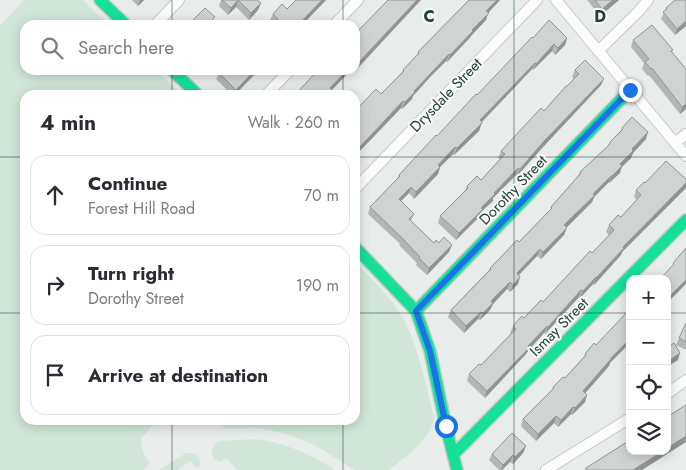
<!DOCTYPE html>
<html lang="en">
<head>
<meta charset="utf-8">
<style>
  :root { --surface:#fff; --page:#f7f7f7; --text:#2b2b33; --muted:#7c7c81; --line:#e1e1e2 }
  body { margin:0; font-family:Jost,sans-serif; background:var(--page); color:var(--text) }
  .controls { position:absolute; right:15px; bottom:15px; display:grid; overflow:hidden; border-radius:10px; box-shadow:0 2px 12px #0003 }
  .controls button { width:45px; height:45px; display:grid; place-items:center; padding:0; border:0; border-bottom:1px solid var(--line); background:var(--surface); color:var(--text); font:25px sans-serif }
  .stop { position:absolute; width:15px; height:15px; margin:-11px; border:4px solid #1a73e8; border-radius:50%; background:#fff }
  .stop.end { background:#1a73e8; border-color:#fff; box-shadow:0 1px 5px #0008 }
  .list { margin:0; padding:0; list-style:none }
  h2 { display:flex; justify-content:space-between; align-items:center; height:65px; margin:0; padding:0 20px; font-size:21px }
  h2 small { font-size:16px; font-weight:400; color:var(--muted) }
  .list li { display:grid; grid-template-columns:32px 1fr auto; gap:15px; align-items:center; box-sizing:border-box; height:80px; margin:0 10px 10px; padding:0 10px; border:1px solid var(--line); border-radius:15px }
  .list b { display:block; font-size:19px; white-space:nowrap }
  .list p { margin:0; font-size:16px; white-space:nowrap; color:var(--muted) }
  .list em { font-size:16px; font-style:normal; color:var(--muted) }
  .icon { flex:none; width:28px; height:28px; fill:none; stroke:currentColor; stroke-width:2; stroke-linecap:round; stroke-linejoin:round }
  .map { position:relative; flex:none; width:686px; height:470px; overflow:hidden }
  .search { position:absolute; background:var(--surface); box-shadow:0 2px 12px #0003; left:20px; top:20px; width:340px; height:55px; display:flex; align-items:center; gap:12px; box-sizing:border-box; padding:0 18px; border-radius:15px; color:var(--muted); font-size:19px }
  .panel { position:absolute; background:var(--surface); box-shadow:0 2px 12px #0003; left:20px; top:90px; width:340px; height:335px; border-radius:15px }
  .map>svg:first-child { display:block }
</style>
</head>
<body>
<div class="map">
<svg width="686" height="470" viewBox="0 0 686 470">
  <rect width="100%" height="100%" fill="#e8edeb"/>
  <!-- green -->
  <g fill="#d1e6d8">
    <path d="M24,0H83L109,25H25V70H156L182,95H25V420H164L151,427L141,438C141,449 144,455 150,463L143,470H0V26Z"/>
    <path d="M355,262C376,283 400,306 411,335C421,361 427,390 434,417C431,439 406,457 389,470H354L325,451L310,443L286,434L268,430L253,428L227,429L222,426L218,420H355Z"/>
    <path d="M255,439C284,442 311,454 335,470H237L226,458L220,462C208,458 210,446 220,441Z"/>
    <path d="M186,453C195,452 202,457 200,466L196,468L191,461L177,470H159Z"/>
  </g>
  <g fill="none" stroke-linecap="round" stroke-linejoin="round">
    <!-- street casing -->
    <g stroke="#c5cac8" stroke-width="12">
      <g id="street">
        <polyline points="556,0 686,156"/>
        <polyline points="155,25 179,0"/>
        <polyline points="334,25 358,0"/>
        <polyline points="598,51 639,11 648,0"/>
        <polyline points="266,95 290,70"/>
        <polyline points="675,143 686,134"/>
        <polyline points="355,189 537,0"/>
        <polyline points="667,394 686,380"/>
        <polyline points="546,470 630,418"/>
      </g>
    </g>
    <!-- fast casing -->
    <g stroke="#c3cbc8" stroke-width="14">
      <g id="fast">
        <polyline points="100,0 126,25"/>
        <polyline points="172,70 198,95"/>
        <polyline points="355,247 416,311 430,351 446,427 457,470"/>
        <polyline points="416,311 630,90"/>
        <polyline points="453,455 686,220"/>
      </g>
    </g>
    <!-- street -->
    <use href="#street" stroke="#fcfcfc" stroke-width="10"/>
    <!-- fast -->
    <use href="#fast" stroke="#16e098" stroke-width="11"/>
  </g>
  <!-- wall -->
  <g fill="#b2b6b5">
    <polygon points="132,0 144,0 138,6"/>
    <polygon points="221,0 257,0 258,10 249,20 236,7 228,15 219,6"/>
    <polygon points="294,0 326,0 302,25 273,25 274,24 270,20 273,14 287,9 295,1"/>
    <polygon points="388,0 356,70 355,69 355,34"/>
    <polygon points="469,0 500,0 488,13 486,20 471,35 470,38 447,62 446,61 431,76 413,96 412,99 402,109 401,108 355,156 355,111 381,94 402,72 403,70 417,55 418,52"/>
    <polygon points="587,0 619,0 600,16"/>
    <polygon points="666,8 686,26 675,35 661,19"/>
    <polygon points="533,38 567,38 565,45 555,55 552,51 533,70 532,69 482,122 479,131 454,155 453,154 440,167 438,174 414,199 409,193 401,201 414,214 411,221 434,243 439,243 452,245 449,252 427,275 416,265 417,263 399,245 400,244 368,214 370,207 397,179 399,175"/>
    <polygon points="633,40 673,50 672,52 686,69 686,109 680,114 649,75 648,76 642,69 644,63 631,47"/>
    <polygon points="221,70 259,70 235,95 232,95 216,79 219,73"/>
    <polygon points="575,70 601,85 543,147 517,176 516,175 493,198 493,201 481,212 480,216 456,240 438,223 440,216 465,191 467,186 481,180 500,159 498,158 501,151 544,111 567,86 574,79 572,77"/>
    <polygon points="622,128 646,139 633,153 631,158 622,166 620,173 609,183 609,182 594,197 592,202 566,228 564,235 541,259 537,256 519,275 518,284 510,292 507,289 493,304 490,310 480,320 478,319 464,333 448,317 451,310 489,270 490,268 519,242 550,210 551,207 578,176 580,172 608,146 621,130"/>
    <polygon points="686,179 686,188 622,252 621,255 594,285 593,284 580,298 579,297 545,334 544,333 528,351 526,354 485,398 467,381 469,374 481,365 511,334 510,333 513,326 524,318 543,302 592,253 609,235 606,232 609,225 621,217 637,200 634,197 636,190 645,183"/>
    <polygon points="686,323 686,350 676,345"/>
    <polygon points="585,354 610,363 609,366 585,393 585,402 572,415 571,414 558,427 554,423 536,441 521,426 523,419 552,390 553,387 565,378 584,357"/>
    <polygon points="526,446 523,453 513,464 510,462 502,470 499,470 489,460 492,454"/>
  </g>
  <!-- shaded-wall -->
  <g fill="#919493">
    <polygon points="140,0 144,0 138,6"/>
    <polygon points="238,0 236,7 228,15 231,8"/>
    <polygon points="322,0 326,0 302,25 298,25"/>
    <polygon points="417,0 421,0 356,70 358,63"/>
    <polygon points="497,0 500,0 488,13 486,20 447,62 450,55 472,30 486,11"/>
    <polygon points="613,0 619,0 600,16 602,9"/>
    <polygon points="261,3 258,10 249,20 251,13"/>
    <polygon points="686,21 686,26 675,35 677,29"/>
    <polygon points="567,38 565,45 555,55 558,48"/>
    <polygon points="554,44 552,51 533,70 536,64"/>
    <polygon points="449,54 446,61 431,76 413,96 412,99 402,109 405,102 414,91"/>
    <polygon points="535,63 532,69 477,127 480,120"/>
    <polygon points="255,70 259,70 234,95 236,90"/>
    <polygon points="347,70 351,70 331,91 330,95 326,95 330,88"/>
    <polygon points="604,79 601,85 543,147 517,176 520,169 545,140"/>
    <polygon points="403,101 401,108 355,156 355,152"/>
    <polygon points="686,104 686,109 680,114 682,107"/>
    <polygon points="482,122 479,131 454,155 457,148"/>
    <polygon points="648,132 646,139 633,153 631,158 618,171 620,164 632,149"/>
    <polygon points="455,147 453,154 440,167 438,174 414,199 416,192 438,165"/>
    <polygon points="622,166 620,173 609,183 612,176"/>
    <polygon points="518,168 516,175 493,198 493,201 481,212 480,216 456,240 459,233 494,193"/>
    <polygon points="611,176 609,182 594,197 592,202 562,232 564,225"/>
    <polygon points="686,183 686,188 622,252 621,255 594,285 596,278 623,247"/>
    <polygon points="411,187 409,193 396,206 399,199"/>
    <polygon points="567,228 564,235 541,259 543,252"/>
    <polygon points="452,245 449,252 427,275 429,268"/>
    <polygon points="540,249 537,256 514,280 517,273"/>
    <polygon points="520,277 518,284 510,292 513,285"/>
    <polygon points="596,277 593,284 580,298 583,291"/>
    <polygon points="686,280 686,284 667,303 667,299"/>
    <polygon points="510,282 507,289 493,304 490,310 480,320 483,313 491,301"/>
    <polygon points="581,290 579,297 545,334 548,327"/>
    <polygon points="481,312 478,319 464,333 466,326"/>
    <polygon points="547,326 544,333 528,351 526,354 485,398 487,391"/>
    <polygon points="630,339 630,343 610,363 609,366 581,398 583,391 611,358"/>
    <polygon points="680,353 678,360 667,367 667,362"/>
    <polygon points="587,395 585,402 572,415 575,408"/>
    <polygon points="573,407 571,414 558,427 561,420"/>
    <polygon points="556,416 554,423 536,441 538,434"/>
    <polygon points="686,436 686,442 642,470 633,470 663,451 667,451 667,448"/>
    <polygon points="526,446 523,453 513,464 515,457"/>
    <polygon points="513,455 510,462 502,470 501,470 503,465"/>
  </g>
  <!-- building -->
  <g fill="#cfd4d2" stroke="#919493">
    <polygon points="222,0 257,0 261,3 251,13 238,0 231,8"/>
    <polygon points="296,0 322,0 298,25 273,25 278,19 273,14 282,4 287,9"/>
    <polygon points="388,0 417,0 358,63 356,61 355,62 355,34"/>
    <polygon points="469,0 497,0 486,11 489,13 472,30 473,31 450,55 449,54 434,70 414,91 415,92 405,102 403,101 355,152 355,137 360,132 355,127 355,111 376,89 381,94 404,71 403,70 419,53 418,52"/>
    <polygon points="595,0 613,0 602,9"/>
    <polygon points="675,0 686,0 686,21 677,29 663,12 667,9 666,8"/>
    <polygon points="205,8 215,17 211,21 215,25 188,25"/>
    <polygon points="549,20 567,38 558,48 554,44 536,64 535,63 480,120 482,122 481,124 457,148 455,147 438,165 440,167 416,192 411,187 399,199 414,214 409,219 434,243 436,240 439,243 444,237 452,245 429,268 419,258 420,257 402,238 370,207 400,176 399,175 436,135 437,136 476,94 477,95 532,37 533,38"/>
    <polygon points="652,25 673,50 671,51 686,69 686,104 682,107 652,68 651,69 645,62 649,59 633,40"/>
    <polygon points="585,60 604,79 545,140 520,169 518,168 494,193 495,194 481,208 483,209 459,233 440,216 468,188 467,186 477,176 481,180 505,154 501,151 541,108 544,111 566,86 567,86 579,74 575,70"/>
    <polygon points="221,70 255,70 236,90 219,73"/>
    <polygon points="318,70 347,70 330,88 332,89 326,95 295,95"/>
    <polygon points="632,117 648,132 632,149 633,151 620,164 622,166 612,176 611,176 593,194 595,195 564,225 567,228 543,252 540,249 517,273 520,277 513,285 510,282 491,301 493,303 483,313 481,312 466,326 451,310 491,269 490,268 501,257 517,240 519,242 552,208 551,207 581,173 580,172 608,146 611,141 623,129 622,128"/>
    <polygon points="666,161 686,179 686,183 623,247 624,248 596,278 596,277 583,291 581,290 548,327 547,326 528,346 529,348 487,391 469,374 479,364 481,365 516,329 513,326 522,316 524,318 541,300 543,302 590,251 592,253 614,230 609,225 618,215 621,217 641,195 636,190 644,182 645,183"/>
    <polygon points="686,248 686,280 667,299 667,279 660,279 674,264 673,263"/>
    <polygon points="630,309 630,339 611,358 611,359 583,391 587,395 575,408 573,407 561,420 556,416 538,434 523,419 554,388 553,387 563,377 565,378 586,355 585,354 594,343 596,345"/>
    <polygon points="686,323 686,342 679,338"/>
    <polygon points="674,343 680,353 667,362 667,348"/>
    <polygon points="686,405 686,436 667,448 667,417"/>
    <polygon points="512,433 526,446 515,457 513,455 503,465 492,454"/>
    <polygon points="630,440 630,451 663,451 633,470 586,470 586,468"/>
  </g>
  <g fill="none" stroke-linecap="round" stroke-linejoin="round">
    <!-- route -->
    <polyline stroke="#1a73e8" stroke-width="6" points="446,426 430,351 416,311 630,90"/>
  </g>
  <!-- grid -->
  <path fill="none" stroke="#24423a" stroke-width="1" stroke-opacity="0.55" d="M172,0V25M343,0V25M514,0V470M172,70V95M343,70V95M0,157H25M355,157H686M0,313H25M355,313H630M667,313H686M172,420V470M343,420V470"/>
  <g text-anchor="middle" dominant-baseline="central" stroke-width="4" stroke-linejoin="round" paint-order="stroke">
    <!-- street labels -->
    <g font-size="15" fill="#24423a" stroke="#f7fbf9">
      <text transform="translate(446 95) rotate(-46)">Drysdale Street</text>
      <text transform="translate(513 190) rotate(-46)">Dorothy Street</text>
      <text transform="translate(559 327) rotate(-45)">Ismay Street</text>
    </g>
  </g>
  <g font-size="16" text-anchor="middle" font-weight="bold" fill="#24423a" stroke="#f7fbf9" stroke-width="4" stroke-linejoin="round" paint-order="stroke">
    <text x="429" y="22">C</text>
    <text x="600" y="22">D</text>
  </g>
</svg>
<div class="controls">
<button>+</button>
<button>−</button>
<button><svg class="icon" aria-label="locate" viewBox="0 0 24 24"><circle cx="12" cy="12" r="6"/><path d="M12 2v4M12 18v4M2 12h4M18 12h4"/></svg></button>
<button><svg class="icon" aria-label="layers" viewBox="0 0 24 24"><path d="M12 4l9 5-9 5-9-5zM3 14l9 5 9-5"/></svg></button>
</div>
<div class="stop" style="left:446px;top:426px"></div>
<div class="stop end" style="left:630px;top:90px"></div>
<div class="search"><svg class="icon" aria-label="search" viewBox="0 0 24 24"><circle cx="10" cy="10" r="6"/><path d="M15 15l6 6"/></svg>Search here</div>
<section class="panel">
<h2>4 min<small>Walk · 260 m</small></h2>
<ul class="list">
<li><svg class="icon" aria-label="ahead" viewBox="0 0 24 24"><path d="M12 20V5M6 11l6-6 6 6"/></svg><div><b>Continue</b><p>Forest Hill Road</p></div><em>70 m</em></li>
<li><svg class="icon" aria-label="right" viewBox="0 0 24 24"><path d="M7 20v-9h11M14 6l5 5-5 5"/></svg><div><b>Turn right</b><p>Dorothy Street</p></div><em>190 m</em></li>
<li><svg class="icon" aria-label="arrive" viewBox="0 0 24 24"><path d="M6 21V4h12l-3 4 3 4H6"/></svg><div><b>Arrive at destination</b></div></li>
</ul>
</section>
</div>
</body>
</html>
